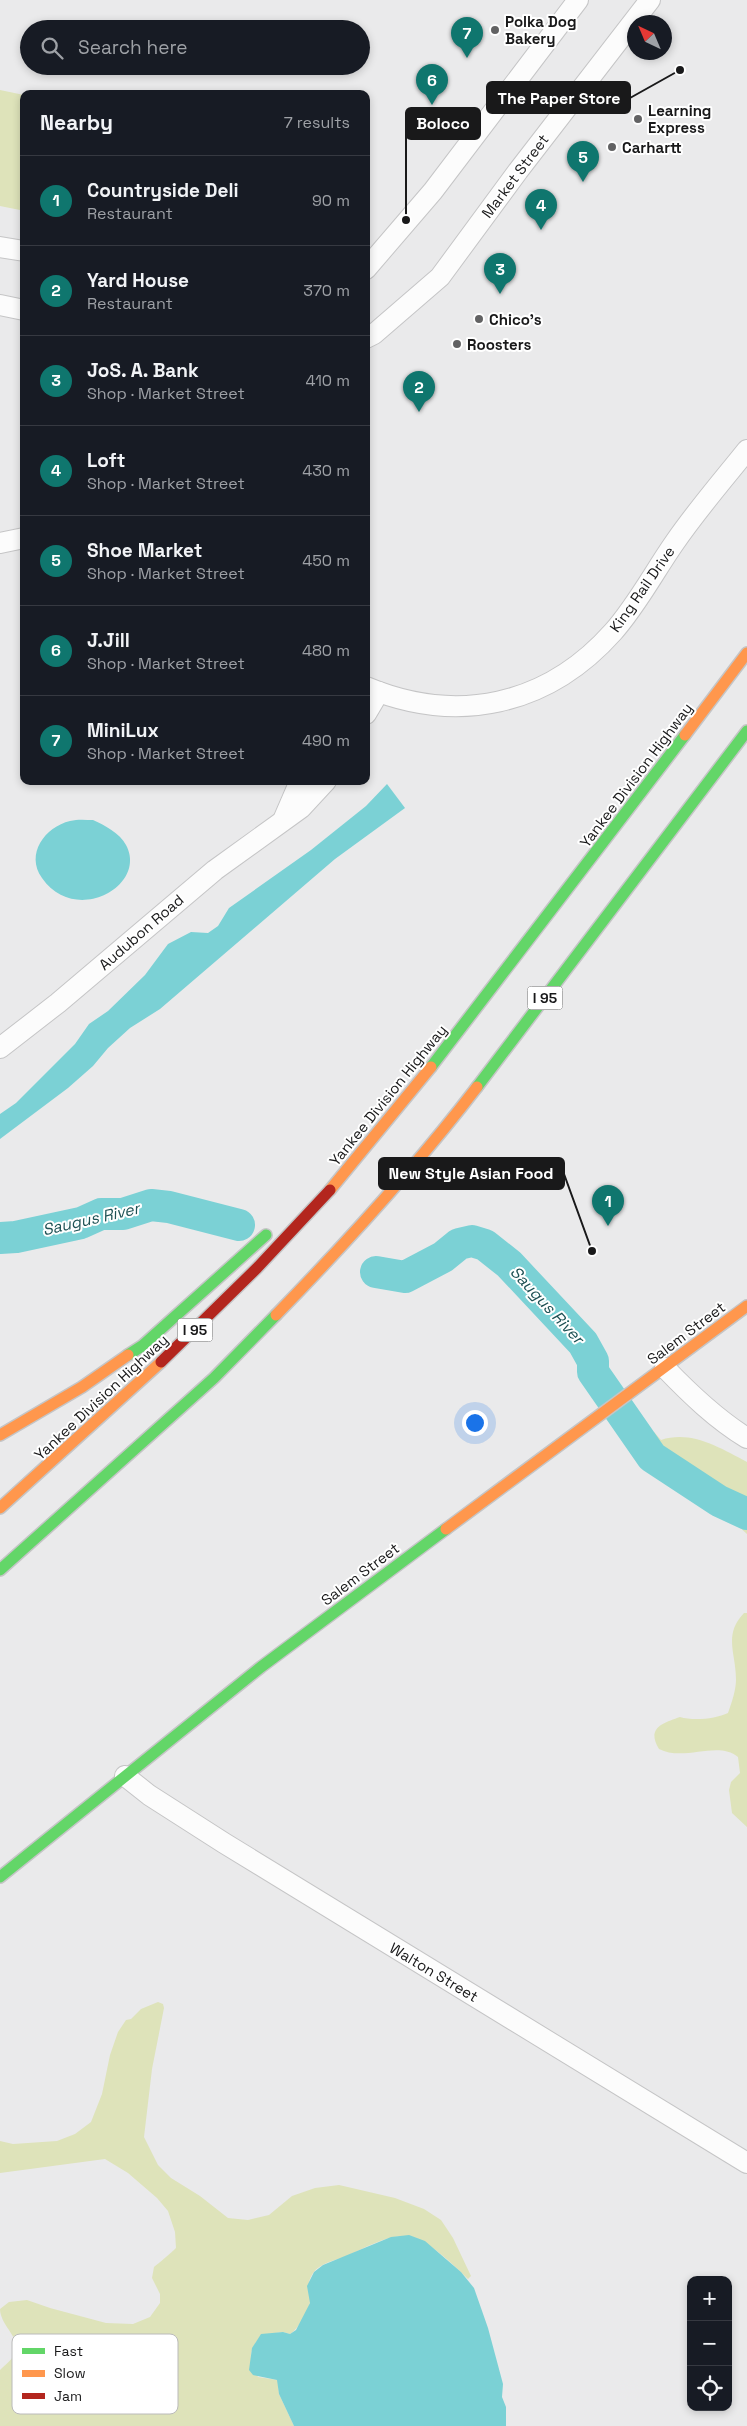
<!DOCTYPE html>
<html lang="en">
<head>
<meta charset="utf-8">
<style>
  :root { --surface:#171b24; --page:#20242c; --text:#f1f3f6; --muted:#9ea1a6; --line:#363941; --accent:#0f766e }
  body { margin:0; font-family:"Space Grotesk",sans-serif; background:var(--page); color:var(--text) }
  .controls { position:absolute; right:15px; bottom:15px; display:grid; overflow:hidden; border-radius:10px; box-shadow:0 2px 8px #0003 }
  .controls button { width:45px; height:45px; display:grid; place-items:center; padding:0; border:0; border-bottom:1px solid var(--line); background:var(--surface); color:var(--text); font:25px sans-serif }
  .compass { position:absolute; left:627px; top:15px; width:45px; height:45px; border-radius:50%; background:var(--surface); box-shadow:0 2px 8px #0003; rotate:316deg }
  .you { position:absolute; left:474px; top:1422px; width:18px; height:18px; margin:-12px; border:4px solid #fff; border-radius:50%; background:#1a73e8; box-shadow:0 0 0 8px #1a73e833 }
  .badge { display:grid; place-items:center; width:32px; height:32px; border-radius:50%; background:var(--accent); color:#fff; font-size:16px; font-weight:700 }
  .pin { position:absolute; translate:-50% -41px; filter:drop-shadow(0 1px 2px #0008) }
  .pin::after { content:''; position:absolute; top:26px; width:18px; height:15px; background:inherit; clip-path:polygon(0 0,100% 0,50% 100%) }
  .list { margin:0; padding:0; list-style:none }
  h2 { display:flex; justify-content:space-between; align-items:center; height:65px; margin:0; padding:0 20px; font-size:21px }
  h2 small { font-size:16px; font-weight:400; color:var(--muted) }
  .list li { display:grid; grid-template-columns:32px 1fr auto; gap:15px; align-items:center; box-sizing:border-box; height:90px; padding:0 20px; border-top:1px solid var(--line) }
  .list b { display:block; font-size:19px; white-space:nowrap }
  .list p { margin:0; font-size:16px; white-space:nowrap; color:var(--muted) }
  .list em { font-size:16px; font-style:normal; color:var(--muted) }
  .icon { flex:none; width:28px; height:28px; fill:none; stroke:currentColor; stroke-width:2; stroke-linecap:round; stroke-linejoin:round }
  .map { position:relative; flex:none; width:747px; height:2426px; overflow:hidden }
  .search { position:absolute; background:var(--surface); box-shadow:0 2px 8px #0003; left:20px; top:20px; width:350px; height:55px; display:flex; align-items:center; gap:12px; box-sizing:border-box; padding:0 18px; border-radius:28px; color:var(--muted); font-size:19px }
  .panel { position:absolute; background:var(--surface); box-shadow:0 2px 8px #0003; left:20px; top:90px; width:350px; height:695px; border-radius:10px }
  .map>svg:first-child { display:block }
</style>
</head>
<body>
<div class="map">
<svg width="747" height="2426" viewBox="0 0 747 2426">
  <rect width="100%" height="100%" fill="#eaeaeb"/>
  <!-- green -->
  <g fill="#dee3ba">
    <polygon points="0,90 24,95 24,191 20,210 0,206"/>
    <path d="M654,1432L661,1440C692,1430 720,1448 747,1462V1534L712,1502L670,1480L653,1468L640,1464L631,1454Z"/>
    <path d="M744,1613H747V1827L732,1813L729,1790L731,1782L740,1773L738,1757C718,1740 684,1762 659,1749C646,1728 663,1723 680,1717C693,1721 716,1719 728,1713C732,1702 736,1690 736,1679C736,1653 723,1635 744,1613Z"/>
    <path d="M158,2002L163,2004L164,2008L152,2069L144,2137L158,2165L171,2178L200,2196L228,2218L248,2220L269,2215L292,2196L315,2188L339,2185L395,2198L424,2209L441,2220L453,2238L471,2276L468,2279C456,2267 424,2236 407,2236C387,2235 364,2248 347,2256C336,2260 320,2263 313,2273C305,2286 311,2290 310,2302C308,2313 298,2329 290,2334L283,2332L261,2335C248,2353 248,2357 258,2377L278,2380L279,2394L294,2426H0V2370C5,2365 13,2359 16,2352C22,2340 0,2325 0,2309L9,2302L27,2300L50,2308L106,2323L133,2324L150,2317L160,2303V2294L152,2278L154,2267C157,2265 172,2252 176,2248L175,2232L168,2211L157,2198L128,2173L105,2159L0,2173V2141L13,2144L57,2141L75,2134L91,2122L102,2094L110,2055L118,2032L126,2020L131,2019L141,2009Z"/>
  </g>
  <!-- water -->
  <g fill="#7bd1d5">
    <polygon points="387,784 405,808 335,859 160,1009 130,1028 108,1048 93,1066 68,1088 0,1139 0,1114 16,1103 75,1044 89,1024 108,1011 145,975 168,944 191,932 208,933 218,926 229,908 311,850 366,806"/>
    <path d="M93,820C104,825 120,833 126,845C148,886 75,926 42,878C25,854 45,827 70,821C78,819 86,820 93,820Z"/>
    <polygon points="409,2235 425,2241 461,2272 474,2288 488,2328 503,2384 502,2397 506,2407 506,2426 294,2426 279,2394 277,2380 253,2375 249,2370 252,2348 261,2334 283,2332 290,2334 296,2330 310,2303 307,2286 314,2272 323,2265 391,2237"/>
  </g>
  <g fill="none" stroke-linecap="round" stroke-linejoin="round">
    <!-- river -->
    <g stroke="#7bd1d5" stroke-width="32">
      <polyline points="0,1238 16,1237 81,1223 101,1214 123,1214 151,1205 169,1207 239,1225"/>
      <polyline points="376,1272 405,1277 443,1257 459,1244 472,1241 485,1245 509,1264 583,1343 593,1361 593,1372 652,1457 719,1501 747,1514"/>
    </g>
    <!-- street casing -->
    <g stroke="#c5c5c6" stroke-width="22">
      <g id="street">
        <polyline points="0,247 24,251"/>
        <polyline points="366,269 433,191 578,0"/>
        <polyline points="0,305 24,310"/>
        <polyline points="366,338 374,334 440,277 518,171 650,0"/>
        <polyline points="0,543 24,538"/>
        <path d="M366,687C457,725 547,706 613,632C637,605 654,572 675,542C697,510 723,480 747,450"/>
        <polyline points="366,714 379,692"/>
        <polyline points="284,818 300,781"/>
        <polyline points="0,1048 58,1003 215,870 301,808 326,781"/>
        <path d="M665,1368C690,1394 716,1419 747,1438"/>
        <polyline points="125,1776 149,1795 224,1843 747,2163"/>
      </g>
    </g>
    <!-- fast casing -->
    <g stroke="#c5c5c6" stroke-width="14">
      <g id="fast">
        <polyline points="431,1067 685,735"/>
        <polyline points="477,1087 747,731"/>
        <polyline points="128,1355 142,1346 266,1235"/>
        <polyline points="0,1570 214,1378 276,1315"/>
        <polyline points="0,1877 261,1667 446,1529"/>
      </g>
    </g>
    <!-- slow casing -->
    <g stroke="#c5c5c6" stroke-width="14">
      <g id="slow">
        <polyline points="685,735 747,653"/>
        <polyline points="330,1190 431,1067"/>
        <path d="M276,1315C347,1242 415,1168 477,1087"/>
        <polyline points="0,1435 82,1387 128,1355"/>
        <polyline points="0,1508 161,1362"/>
        <polyline points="446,1529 747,1306"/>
      </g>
    </g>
    <!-- jam casing -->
    <g stroke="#c5c5c6" stroke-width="14">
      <polyline id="jam" points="161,1362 257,1268 330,1190"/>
    </g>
    <!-- street -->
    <use href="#street" stroke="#fcfcfc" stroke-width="20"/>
    <!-- fast -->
    <use href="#fast" stroke="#63d668" stroke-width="11"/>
    <!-- slow -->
    <use href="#slow" stroke="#ff974d" stroke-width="11"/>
    <!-- jam -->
    <use href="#jam" stroke="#b3261e" stroke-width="11"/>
  </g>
  <!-- markers -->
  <g fill="#626263" stroke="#fff" stroke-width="2">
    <circle cx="495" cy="30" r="5"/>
    <circle cx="638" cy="119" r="5"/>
    <circle cx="612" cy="147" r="5"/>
    <circle cx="479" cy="319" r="5"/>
    <circle cx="457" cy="344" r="5"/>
  </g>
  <g text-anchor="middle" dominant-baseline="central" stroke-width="4" stroke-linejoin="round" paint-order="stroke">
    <!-- shield labels -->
    <g fill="#fff" stroke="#5e5e5f" stroke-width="1">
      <rect x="527.5" y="986.5" width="35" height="23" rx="4"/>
      <rect x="177.5" y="1318.5" width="35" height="23" rx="4"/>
    </g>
    <g font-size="14" font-weight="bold" fill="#19191a">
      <text x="545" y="998">I 95</text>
      <text x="195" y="1330">I 95</text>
    </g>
    <!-- poi labels -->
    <g font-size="15" font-weight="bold" fill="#19191a" stroke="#fff" text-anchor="start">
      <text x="505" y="21">Polka Dog<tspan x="505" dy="17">Bakery</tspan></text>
      <text x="648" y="110">Learning<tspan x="648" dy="17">Express</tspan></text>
      <text x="622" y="147">Carhartt</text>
      <text x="489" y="319">Chico's</text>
      <text x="467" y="344">Roosters</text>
    </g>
    <!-- street labels -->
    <g font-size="15" fill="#19191a" stroke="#fff">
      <text transform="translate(515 176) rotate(-53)">Market Street</text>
      <text transform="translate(642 589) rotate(-55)">King Rail Drive</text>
      <text transform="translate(636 775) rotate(-53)">Yankee Division Highway</text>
      <text transform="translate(141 932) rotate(-41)">Audubon Road</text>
      <text transform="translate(388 1095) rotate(-51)">Yankee Division Highway</text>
      <text transform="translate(686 1333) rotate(-37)">Salem Street</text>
      <text transform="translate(101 1397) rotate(-43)">Yankee Division Highway</text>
      <text transform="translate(360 1574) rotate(-37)">Salem Street</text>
      <text transform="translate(434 1972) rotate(31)">Walton Street</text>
    </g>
    <!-- water labels -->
    <g font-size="16" font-style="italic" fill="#1d5154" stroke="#fff">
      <text transform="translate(91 1219) rotate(-13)">Saugus River</text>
      <text transform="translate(547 1305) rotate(47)">Saugus River</text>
    </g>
  </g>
  <!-- legend -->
  <rect x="12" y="2334" width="166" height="80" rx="8" fill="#fff" stroke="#bababa" stroke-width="1"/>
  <rect x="22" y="2348" width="23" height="6" fill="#63d668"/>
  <rect x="22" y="2370" width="23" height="7" fill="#ff974d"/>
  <rect x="22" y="2393" width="23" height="6" fill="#b3261e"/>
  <g font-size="14" fill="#19191a">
    <text x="54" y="2356">Fast</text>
    <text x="54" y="2378">Slow</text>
    <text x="54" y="2401">Jam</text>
  </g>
  <!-- callouts -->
  <path fill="none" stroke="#19191a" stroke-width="2" d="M680 70L630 98M406 220L406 123M592 1251L564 1174"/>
  <g fill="#19191a" stroke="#fff" stroke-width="2">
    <circle cx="680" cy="70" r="5"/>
    <circle cx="406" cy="220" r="5"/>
    <circle cx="592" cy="1251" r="5"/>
  </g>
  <g fill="#19191a" stroke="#19191a" stroke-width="2">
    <rect x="487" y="82" width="143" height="31" rx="5"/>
    <rect x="406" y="108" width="74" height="31" rx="5"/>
    <rect x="379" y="1158" width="185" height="31" rx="5"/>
  </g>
  <g font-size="16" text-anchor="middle" font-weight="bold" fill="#fff">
    <text x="559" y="104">The Paper Store</text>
    <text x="443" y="129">Boloco</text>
    <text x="471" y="1179">New Style Asian Food</text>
  </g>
</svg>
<div class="controls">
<button>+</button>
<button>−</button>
<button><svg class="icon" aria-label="locate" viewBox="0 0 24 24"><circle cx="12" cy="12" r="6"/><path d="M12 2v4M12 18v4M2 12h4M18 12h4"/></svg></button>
</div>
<svg class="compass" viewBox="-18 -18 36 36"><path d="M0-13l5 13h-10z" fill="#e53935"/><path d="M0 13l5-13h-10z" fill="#9ea1a6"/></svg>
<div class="you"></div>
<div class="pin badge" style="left:608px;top:1226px">1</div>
<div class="pin badge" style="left:419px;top:412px">2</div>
<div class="pin badge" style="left:500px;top:294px">3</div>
<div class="pin badge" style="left:541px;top:230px">4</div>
<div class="pin badge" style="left:583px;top:182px">5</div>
<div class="pin badge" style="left:432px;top:105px">6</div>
<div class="pin badge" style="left:467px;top:58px">7</div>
<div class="search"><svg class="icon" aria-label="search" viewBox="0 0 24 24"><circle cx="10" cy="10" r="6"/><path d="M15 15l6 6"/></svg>Search here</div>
<section class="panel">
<h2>Nearby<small>7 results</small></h2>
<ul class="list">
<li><span class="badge">1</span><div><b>Countryside Deli</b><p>Restaurant</p></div><em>90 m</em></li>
<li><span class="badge">2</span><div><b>Yard House</b><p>Restaurant</p></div><em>370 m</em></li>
<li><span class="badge">3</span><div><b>JoS. A. Bank</b><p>Shop · Market Street</p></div><em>410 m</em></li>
<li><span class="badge">4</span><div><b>Loft</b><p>Shop · Market Street</p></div><em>430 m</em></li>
<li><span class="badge">5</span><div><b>Shoe Market</b><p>Shop · Market Street</p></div><em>450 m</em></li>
<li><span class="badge">6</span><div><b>J.Jill</b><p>Shop · Market Street</p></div><em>480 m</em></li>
<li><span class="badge">7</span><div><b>MiniLux</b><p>Shop · Market Street</p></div><em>490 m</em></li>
</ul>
</section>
</div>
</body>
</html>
